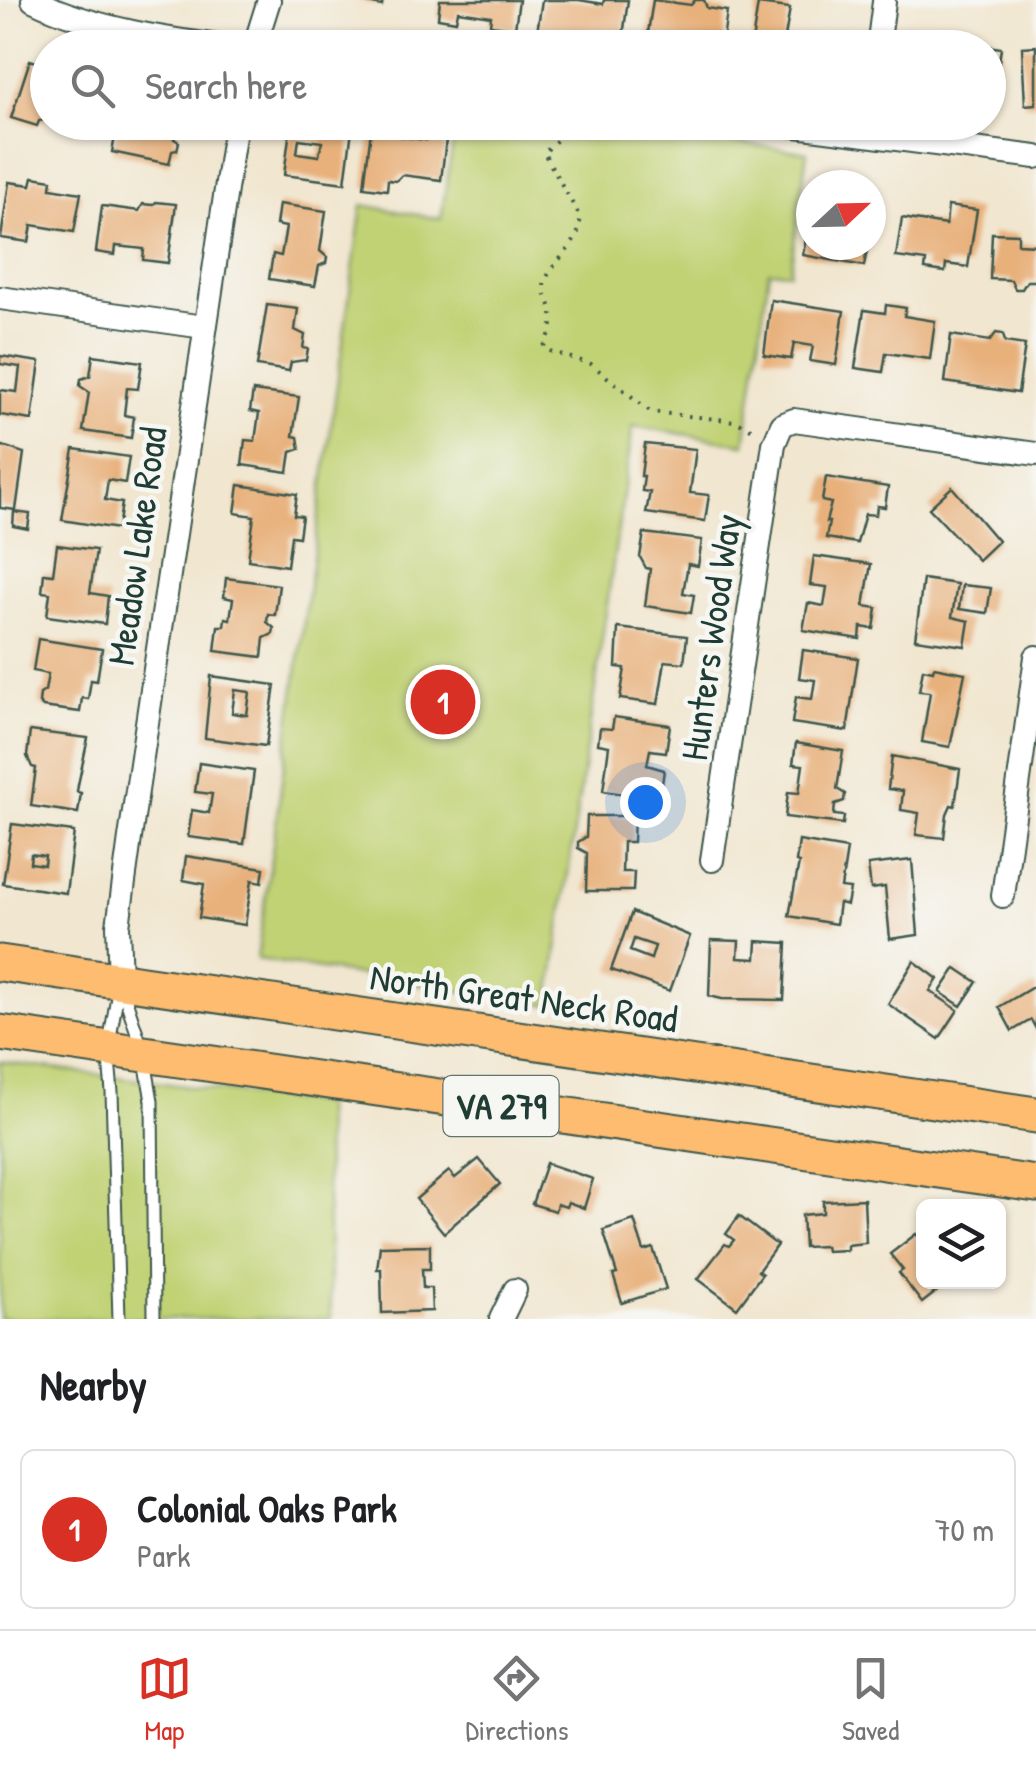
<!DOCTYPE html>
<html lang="en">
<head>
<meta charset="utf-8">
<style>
  :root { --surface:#fff; --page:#f6f6f6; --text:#202124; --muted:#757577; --line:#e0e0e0; --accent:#d93025 }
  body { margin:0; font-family:"Patrick Hand",sans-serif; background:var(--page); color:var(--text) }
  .controls { position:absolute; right:30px; bottom:30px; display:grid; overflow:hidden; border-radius:15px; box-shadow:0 2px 8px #0004 }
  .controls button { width:90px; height:90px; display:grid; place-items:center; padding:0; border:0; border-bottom:2px solid var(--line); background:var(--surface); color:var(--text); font:50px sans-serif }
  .compass { position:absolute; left:796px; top:170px; width:90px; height:90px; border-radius:50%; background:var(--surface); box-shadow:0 2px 8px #0004; rotate:68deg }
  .you { position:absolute; left:645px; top:802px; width:35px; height:35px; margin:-25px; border:8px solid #fff; border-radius:50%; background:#1a73e8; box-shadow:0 0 0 15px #1a73e833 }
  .badge { display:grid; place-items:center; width:65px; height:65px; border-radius:50%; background:var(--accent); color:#fff; font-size:32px; font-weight:700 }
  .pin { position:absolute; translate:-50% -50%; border:5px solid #fff; box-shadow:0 2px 10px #0006 }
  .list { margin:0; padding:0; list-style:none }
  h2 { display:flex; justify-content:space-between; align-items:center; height:130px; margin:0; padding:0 40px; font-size:42px }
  h2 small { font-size:32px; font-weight:400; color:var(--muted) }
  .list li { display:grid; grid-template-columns:65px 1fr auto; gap:30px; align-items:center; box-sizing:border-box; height:160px; margin:0 20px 20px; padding:0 20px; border:2px solid var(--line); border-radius:15px }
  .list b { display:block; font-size:38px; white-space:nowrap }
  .list p { margin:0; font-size:32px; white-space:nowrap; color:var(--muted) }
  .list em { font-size:32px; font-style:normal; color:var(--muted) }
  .icon { flex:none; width:55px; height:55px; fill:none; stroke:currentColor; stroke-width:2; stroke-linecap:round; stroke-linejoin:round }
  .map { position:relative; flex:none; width:1036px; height:1319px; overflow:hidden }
  .search { position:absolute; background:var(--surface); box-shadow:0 2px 8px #0004; left:30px; right:30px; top:30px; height:110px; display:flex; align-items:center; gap:25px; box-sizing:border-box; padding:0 35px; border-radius:55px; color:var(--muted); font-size:38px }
  .sheet { height:310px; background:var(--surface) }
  nav { display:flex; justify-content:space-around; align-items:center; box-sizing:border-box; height:140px; border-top:2px solid var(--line); background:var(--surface); font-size:28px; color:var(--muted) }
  nav a { display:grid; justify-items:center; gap:5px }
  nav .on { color:var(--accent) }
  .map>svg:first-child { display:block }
</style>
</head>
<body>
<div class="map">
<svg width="1036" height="1319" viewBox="0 0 1036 1319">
  <rect width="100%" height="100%" fill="#f6f6f2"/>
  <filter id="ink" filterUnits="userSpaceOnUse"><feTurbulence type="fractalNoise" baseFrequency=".01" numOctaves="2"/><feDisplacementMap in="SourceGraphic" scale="20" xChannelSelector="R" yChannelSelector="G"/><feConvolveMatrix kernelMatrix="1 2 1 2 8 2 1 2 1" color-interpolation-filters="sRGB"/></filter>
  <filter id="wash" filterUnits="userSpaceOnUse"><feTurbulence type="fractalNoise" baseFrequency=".0048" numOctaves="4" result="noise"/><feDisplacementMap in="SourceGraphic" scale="40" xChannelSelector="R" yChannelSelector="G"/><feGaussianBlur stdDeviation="2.25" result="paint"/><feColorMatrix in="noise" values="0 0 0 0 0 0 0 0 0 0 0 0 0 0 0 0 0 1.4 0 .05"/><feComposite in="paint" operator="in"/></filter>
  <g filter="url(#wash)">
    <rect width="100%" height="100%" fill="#f1e6cf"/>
    <!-- green -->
    <g fill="#c1d275" stroke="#708854" stroke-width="2.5">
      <polygon points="456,123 583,123 807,152 790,272 769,271 745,444 633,426 549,1005 257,959 362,205 441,219"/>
      <polygon points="0,1062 324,1104 331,1319 0,1319"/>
    </g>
    <g id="blocks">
      <!-- building -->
      <g fill="#e8b17c" fill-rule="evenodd">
        <polygon points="353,0 383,0 382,6"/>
        <polygon points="440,0 519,0 515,28 490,25 491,16 458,11 456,21 438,18"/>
        <polygon points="542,0 579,0 603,4 604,0 628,0 622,44 537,32"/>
        <polygon points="653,0 691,5 695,0 704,0 707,8 727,11 722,48 646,46"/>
        <polygon points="758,4 790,8 784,43 797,48 751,48"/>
        <polygon points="935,38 982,45 982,48 933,48"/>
        <polygon points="988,46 1001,48 994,96 988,95"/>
        <polygon points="1036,46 1036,104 1025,105 1022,47"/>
        <polygon points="30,60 48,66 48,119 39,121 37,126 11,118"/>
        <polygon points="118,122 151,127 152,122 178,122 174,139 179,142 177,150 172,151 169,164 112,152"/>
        <path d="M291,122H353L345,183L284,175ZM299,139L322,142L319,156L297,153Z"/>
        <polygon points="372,122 399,126 398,136 426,140 427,130 447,132 441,180 402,175 396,181 388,180 387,190 364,187"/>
        <polygon points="33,177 52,180 51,188 81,193 74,232 32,225 29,242 1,238 9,182 31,185"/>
        <polygon points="156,202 176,204 168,263 143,260 144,249 116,246 115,255 96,252 102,206 139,211 143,204 153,205"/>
        <polygon points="279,204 326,211 320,251 327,257 326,263 319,266 315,286 269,279 273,254 281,256 286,227 276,225"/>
        <polygon points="948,206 977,210 968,267 946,264 945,272 925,269 926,261 896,257 902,218 946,225"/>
        <polygon points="809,219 811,245 871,245 867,250 864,266 803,255"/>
        <polygon points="992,233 1018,234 1018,244 1036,245 1036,281 1027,281 1022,289 1015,289 1011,280 990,279"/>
        <polygon points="771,300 844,311 836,365 810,361 813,346 794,343 791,359 764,355"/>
        <polygon points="267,305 298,309 295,330 305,335 303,348 308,349 306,360 291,362 289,371 257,366"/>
        <polygon points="886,305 906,308 904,316 935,321 930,359 886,353 883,372 855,368 864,310 885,313"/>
        <polygon points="996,333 1003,334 1005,342 1025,345 1018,393 945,382 951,335 990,341"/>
        <polygon points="93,355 142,362 138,389 127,388 124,415 134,417 131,438 83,431 89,392 80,386 81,379 90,376"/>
        <polygon points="0,356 40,362 32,420 0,415 0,390 17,392 20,367 0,364"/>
        <polygon points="253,391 299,397 293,436 298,437 300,449 291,452 288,472 242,465 245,440 255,441 259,413 250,411"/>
        <polygon points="645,444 696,449 690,493 709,495 705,521 646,513 650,492 642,491 644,476 641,476"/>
        <polygon points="0,445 24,453 16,510 0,508"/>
        <polygon points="74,449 129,457 125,483 108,480 105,500 122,503 118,529 62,520"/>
        <polygon points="826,477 888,487 885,507 877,506 876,515 865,514 857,543 826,538 829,522 826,522 831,503 822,501"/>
        <polygon points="239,485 297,494 294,515 302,516 299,537 291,536 287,566 248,560 254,516 235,513"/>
        <polygon points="952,487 998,541 978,560 929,508"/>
        <polygon points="14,512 30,514 28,529 13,526"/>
        <polygon points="644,533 702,540 698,566 688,564 683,593 694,595 691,613 645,606 650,569 646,568 640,557"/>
        <polygon points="57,545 96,550 90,593 108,596 105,624 47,616 50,593 42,592 44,573 53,574"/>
        <polygon points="814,556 871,564 864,606 877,608 874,629 861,627 860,639 803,630 808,603 824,606 827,587 810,585"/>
        <polygon points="226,578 279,585 275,615 268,614 267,622 274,628 273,634 264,638 262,657 215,651 218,626 224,626 225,618 230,619 233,599 224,597"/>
        <polygon points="923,579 957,584 952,617 969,621 965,646 915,639"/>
        <polygon points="962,585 991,588 987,613 959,609"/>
        <polygon points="618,628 687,636 684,663 665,661 658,704 620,699 625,668 616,667"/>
        <polygon points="38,639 102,649 97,681 91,680 88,699 82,698 80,712 43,707 39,703 40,694 45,691 48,674 33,671"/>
        <polygon points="803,650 858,658 847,731 792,723 796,697 812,699 815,680 799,678"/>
        <polygon points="934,667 965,673 950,747 922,742 930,692 919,691 923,669 933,671"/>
        <path d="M211,676L275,685L266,746L205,738ZM235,690L250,692L247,715L232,713Z"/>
        <polygon points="614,717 670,725 666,752 650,750 647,765 664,770 660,799 603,791 609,746 598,744 600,728 612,729"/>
        <polygon points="30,731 88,738 78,785 77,792 81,793 78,813 31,806 36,768 32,767 27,756"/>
        <polygon points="796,743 843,751 837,789 845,794 844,801 835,804 834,815 844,816 843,824 785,817 788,792 799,793 803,765 793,764"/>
        <polygon points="892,756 960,769 955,806 951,805 947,814 944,838 916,835 919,813 901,810 903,791 888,789"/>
        <polygon points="199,763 254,771 244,844 188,837 192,810 209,813 212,794 195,792"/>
        <polygon points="587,816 634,816 633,842 623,842 622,872 634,872 633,891 586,891 587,853 578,848 578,842 586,837"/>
        <path d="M12,824L74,832L66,893L3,884ZM31,854L45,856L44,865L30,863Z"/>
        <polygon points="799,841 847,849 841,888 850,889 847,905 839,903 836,924 789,916 799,863 796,862"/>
        <polygon points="186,856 264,868 262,882 252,880 245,925 199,918 204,884 183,880"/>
        <polygon points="912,860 918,935 890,939 885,887 871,889 868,865"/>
        <path d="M632,912L690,936L670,991L611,970ZM634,939L655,946L651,959L630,951Z"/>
        <polygon points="711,940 739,941 738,958 756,959 757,941 787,943 784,1000 722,999 709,996"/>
        <polygon points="914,961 938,979 930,991 958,1010 939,1039 888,1004"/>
        <polygon points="956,968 977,982 961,1006 940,992"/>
        <polygon points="1036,985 1036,1029 1031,1020 1012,1031 999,1007"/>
        <polygon points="479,1159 500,1184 444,1233 416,1199 449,1171 455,1178"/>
        <polygon points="546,1163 593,1179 584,1208 568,1202 566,1207 557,1204 555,1211 532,1204"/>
        <polygon points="864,1199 866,1243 847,1245 847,1250 826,1251 825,1246 804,1247 802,1215 823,1213 823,1201"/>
        <polygon points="739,1216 777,1245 758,1271 762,1274 737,1308 698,1279 725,1244 729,1246 734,1240 726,1234"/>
        <polygon points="634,1220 644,1251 653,1248 666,1289 622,1303 613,1275 617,1274 603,1230"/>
        <polygon points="916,1234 924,1243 924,1282 949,1282 922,1303 899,1273 903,1270 890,1254"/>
        <polygon points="430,1245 430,1269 422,1269 423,1288 431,1288 432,1311 382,1313 381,1269 377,1269 380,1246"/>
      </g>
    </g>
  </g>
  <g filter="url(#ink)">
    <use href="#blocks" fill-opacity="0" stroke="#3e564b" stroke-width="2.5"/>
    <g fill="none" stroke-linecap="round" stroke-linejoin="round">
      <!-- lane casing -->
      <g stroke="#3e564b" stroke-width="15">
        <g id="lane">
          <polyline points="122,988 144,1054 152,1101 154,1319"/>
          <polyline points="119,1319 112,1092 108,1049 119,985"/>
        </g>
      </g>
      <!-- street casing -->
      <g stroke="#3e564b" stroke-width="26">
        <g id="street">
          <path d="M33,0C93,29 173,41 239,48"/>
          <polyline points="254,48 269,0"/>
          <polyline points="878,48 884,2"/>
          <polyline points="765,122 1036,157"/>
          <polyline points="0,298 204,327"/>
          <polyline points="712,860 774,444 782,425 794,420 1036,454"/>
          <polyline points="1003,896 1036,657"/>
          <polyline points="120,981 118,926 130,838 236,122"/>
          <polyline points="501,1319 515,1290"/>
        </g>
      </g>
      <!-- primary casing -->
      <g stroke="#3e564b" stroke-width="39">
        <g id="primary">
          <polyline points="0,963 1036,1115"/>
          <polyline points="0,1033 1036,1184"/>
        </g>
      </g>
      <!-- path -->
      <path stroke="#3e564b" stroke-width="4" stroke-dasharray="2.5 8" stroke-linecap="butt" d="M565,122L560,137L544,153L580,217C582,244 556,257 546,279C537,298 566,307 544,346L546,350L591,364L651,412L735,421L757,432"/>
      <!-- lane -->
      <use href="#lane" stroke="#fff" stroke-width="11"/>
      <!-- street -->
      <use href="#street" stroke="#fff" stroke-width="22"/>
      <!-- primary -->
      <use href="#primary" stroke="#fdbc70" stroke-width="35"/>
    </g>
  </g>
  <g text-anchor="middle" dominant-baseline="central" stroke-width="9" stroke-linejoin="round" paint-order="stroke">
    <!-- shield labels -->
    <rect fill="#f6f6f2" stroke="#60746d" stroke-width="2.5" x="443.5" y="1076" width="115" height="60" rx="8"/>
    <g font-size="35" font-weight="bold" fill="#1f3d34">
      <text x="501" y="1106">VA 279</text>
    </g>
    <!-- street labels -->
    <g font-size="38" fill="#1f3d34" stroke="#f6f6f2">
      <text transform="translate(136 546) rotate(-82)">Meadow Lake Road</text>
      <text transform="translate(710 637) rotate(-82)">Hunters Wood Way</text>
      <text transform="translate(524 997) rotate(8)">North Great Neck Road</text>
    </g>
  </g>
</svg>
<div class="controls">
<button><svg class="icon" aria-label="layers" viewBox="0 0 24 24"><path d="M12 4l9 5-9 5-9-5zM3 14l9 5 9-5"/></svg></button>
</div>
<svg class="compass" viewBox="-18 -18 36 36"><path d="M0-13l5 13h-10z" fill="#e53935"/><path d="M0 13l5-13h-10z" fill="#757577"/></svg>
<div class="you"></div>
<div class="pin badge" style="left:443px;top:702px">1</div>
<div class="search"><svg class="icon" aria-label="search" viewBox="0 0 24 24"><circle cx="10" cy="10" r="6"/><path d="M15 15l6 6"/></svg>Search here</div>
</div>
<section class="sheet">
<h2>Nearby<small></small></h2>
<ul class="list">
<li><span class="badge">1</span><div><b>Colonial Oaks Park</b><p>Park</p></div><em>70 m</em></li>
</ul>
</section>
<nav>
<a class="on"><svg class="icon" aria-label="map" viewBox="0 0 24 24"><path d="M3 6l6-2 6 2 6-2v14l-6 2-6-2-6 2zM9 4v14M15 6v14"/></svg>Map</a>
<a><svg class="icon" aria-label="directions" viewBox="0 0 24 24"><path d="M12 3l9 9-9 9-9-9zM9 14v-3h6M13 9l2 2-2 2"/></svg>Directions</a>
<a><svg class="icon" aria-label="saved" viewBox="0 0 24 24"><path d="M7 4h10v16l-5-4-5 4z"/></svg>Saved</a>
</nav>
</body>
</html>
